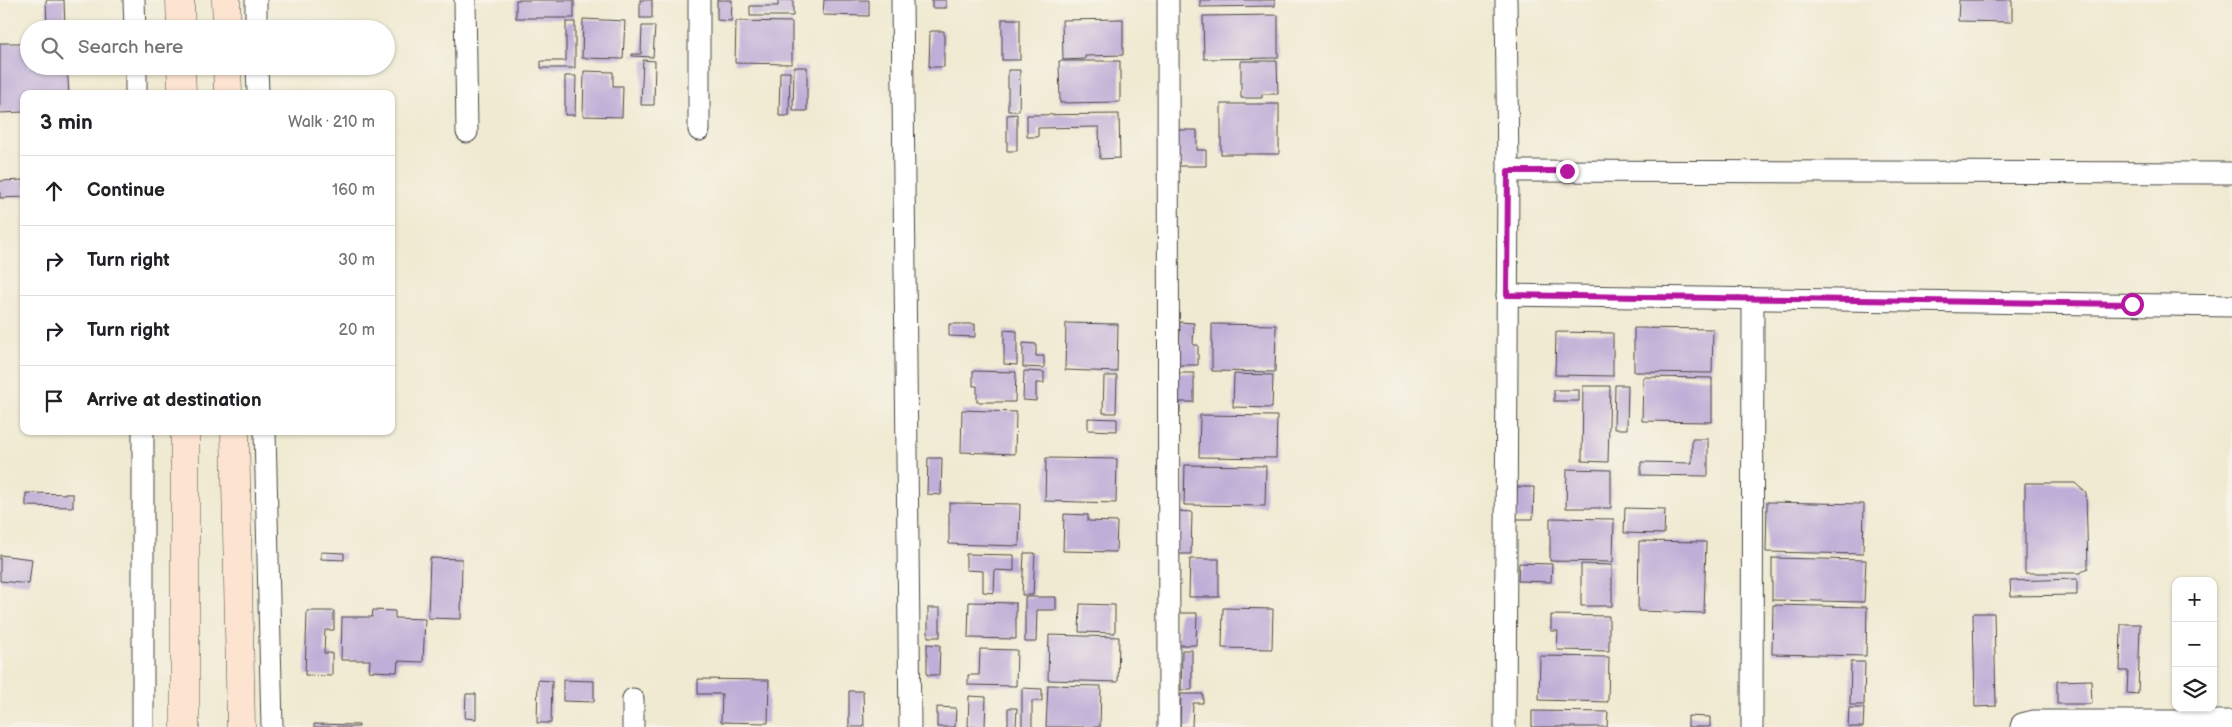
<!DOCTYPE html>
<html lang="en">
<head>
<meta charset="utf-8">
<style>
  :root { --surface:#fff; --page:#f6f6f6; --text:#202124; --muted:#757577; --line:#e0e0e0 }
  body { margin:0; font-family:"Balsamiq Sans",sans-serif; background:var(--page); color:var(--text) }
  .controls { position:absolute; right:15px; bottom:15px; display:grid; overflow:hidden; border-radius:10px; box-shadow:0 1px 4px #0004 }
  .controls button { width:45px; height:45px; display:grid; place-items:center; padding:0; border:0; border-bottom:1px solid var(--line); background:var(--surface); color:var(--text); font:25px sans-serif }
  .stop { position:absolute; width:15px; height:15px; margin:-11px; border:4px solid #b5179e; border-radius:50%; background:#fff }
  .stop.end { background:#b5179e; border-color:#fff; box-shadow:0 1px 5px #0008 }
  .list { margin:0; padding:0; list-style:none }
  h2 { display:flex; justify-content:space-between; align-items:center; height:65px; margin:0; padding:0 20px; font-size:21px }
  h2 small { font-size:16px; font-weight:400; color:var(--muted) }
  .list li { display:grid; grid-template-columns:32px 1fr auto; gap:15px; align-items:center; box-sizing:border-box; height:70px; padding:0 20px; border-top:1px solid var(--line) }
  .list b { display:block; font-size:19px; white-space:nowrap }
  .list em { font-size:16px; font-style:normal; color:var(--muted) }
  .icon { flex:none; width:28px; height:28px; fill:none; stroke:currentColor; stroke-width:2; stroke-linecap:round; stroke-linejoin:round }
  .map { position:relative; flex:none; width:2232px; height:727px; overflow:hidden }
  .search { position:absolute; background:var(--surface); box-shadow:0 1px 4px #0004; left:20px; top:20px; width:375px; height:55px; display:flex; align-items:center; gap:12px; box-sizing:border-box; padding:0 18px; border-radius:28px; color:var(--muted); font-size:19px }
  .panel { position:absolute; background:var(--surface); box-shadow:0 1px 4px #0004; left:20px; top:90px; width:375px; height:345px; border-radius:10px }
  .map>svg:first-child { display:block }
</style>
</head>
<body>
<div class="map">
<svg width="2232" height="727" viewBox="0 0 2232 727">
  <rect width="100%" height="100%" fill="#f7f3e8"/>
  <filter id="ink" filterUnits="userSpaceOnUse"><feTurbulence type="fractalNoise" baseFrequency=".02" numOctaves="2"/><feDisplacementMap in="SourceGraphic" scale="10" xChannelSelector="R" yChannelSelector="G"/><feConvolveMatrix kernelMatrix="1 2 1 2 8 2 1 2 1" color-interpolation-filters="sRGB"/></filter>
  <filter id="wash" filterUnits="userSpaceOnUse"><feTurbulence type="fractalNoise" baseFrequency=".0096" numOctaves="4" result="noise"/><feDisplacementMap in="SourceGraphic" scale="20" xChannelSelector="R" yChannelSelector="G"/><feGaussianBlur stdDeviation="1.12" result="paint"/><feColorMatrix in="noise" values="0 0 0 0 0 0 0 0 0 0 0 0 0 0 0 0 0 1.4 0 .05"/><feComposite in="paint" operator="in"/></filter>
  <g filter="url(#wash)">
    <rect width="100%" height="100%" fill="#f0ead2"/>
    <g id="blocks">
      <!-- building -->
      <g fill="#bfaed7">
        <polygon points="46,0 64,0 65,29 47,29"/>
        <rect x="516" y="0" width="58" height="18"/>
        <rect x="640" y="0" width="12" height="18"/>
        <polygon points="717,0 732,0 731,21 717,20"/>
        <polygon points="778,0 793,0 793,16 750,16 750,6 778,6"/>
        <polygon points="824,0 869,0 869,16 823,15"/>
        <rect x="932" y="0" width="14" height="8"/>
        <polygon points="1200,0 1275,0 1275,6 1200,7"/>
        <polygon points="1959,0 2012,0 2012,22 1958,21"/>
        <polygon points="1278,15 1278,58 1204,59 1203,16"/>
        <polygon points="583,19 625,21 623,59 582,58"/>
        <rect x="1002" y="19" width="18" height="41"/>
        <polygon points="1123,19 1123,55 1085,56 1085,59 1063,60 1062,20"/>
        <polygon points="736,21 792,22 792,64 735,63"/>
        <polygon points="566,22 575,22 575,68 541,68 541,61 566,61"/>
        <polygon points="642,26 655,26 653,57 632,56 632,54 641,54"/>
        <polygon points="930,31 944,31 944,67 929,67"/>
        <polygon points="0,43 29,43 29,66 67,66 69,94 24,94 24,112 0,113"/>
        <polygon points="643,60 655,61 654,105 641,105"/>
        <polygon points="1059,61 1120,61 1120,102 1060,103"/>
        <polygon points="1241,61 1277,61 1278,94 1262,94 1262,98 1241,98"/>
        <polygon points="794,67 807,67 807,111 793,111"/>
        <polygon points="1008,70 1020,70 1019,111 1008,111"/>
        <polygon points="584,71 613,72 613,86 623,86 622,117 583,116"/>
        <polygon points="780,72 790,72 789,116 779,116"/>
        <polygon points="565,76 576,76 575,115 565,115"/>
        <rect x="1221" y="104" width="58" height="50"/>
        <polygon points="1017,114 1017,151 1007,151 1007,115"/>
        <polygon points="1119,114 1120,158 1100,159 1099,127 1038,128 1038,137 1027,137 1027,115"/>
        <polygon points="1171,130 1197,130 1197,150 1206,150 1206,166 1171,166"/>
        <polygon points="24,180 24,197 0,198 0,181"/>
        <polygon points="1180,322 1194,323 1193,345 1198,345 1198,365 1179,365"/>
        <polygon points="1066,323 1118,324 1117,372 1065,370"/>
        <polygon points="949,324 975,324 975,337 949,336"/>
        <polygon points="1212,324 1276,325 1275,372 1212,371"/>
        <polygon points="1634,328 1713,329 1712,373 1634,372"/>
        <polygon points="1004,330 1017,331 1017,365 1004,364"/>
        <polygon points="1556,332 1613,333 1613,376 1555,375"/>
        <polygon points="1023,343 1036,344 1036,356 1044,356 1044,368 1023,367"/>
        <polygon points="973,371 1016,372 1015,402 977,402 977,386 973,386"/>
        <polygon points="1024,371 1044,372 1044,383 1036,383 1036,401 1023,400"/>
        <polygon points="1173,373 1194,373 1194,402 1180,402 1180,413 1172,413"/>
        <polygon points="1234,374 1273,375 1272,408 1233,407"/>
        <polygon points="1104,376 1117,376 1116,413 1103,413"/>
        <polygon points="1643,377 1712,378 1712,422 1642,421"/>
        <polygon points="1615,385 1628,385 1627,429 1614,429"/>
        <polygon points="1583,386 1610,386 1608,462 1582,461"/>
        <rect x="1554" y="390" width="25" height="11"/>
        <polygon points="962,410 1016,412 1015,454 961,452"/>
        <polygon points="1200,415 1277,416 1276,458 1199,457"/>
        <polygon points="1088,418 1117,419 1117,431 1088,430"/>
        <polygon points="1692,439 1708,439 1708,476 1641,475 1641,462 1692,463"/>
        <polygon points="928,458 942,458 941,495 927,494"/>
        <polygon points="1046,458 1117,459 1116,503 1045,501"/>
        <polygon points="1185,465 1266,466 1265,506 1184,505"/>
        <polygon points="1567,469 1611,470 1611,508 1566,508"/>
        <polygon points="2025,483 2075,483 2086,493 2088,568 2080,573 2025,573"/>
        <polygon points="1517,487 1534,487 1533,519 1516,519"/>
        <polygon points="26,493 73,494 73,507 26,506"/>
        <polygon points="1767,502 1864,504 1863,554 1766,552"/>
        <polygon points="949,503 1020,504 1019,546 949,544"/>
        <polygon points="1625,508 1665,509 1664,534 1624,533"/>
        <polygon points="1177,511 1192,512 1191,554 1176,554"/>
        <polygon points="1064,514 1088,515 1088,521 1117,522 1116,552 1063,551"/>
        <polygon points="1550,518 1614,519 1613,562 1550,561"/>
        <polygon points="1639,541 1706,542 1704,613 1638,611"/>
        <polygon points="321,552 344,553 344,560 321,559"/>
        <polygon points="1024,553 1035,553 1033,595 1022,595"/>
        <polygon points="966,554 1014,555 1014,571 995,570 994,593 983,592 983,571 966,570"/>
        <polygon points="0,555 32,559 29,584 0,581"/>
        <polygon points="430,558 462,559 461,619 428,618"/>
        <polygon points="1772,558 1866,560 1864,602 1772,600"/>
        <polygon points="1190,559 1219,559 1219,597 1189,597"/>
        <polygon points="1519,563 1552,564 1551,582 1518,581"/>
        <polygon points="1581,564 1612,565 1612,606 1581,606"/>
        <polygon points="2077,579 2077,595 2011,596 2010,581"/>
        <polygon points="1025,597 1056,597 1056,610 1037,610 1036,642 1025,642"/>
        <polygon points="969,602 1016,603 1016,639 968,638"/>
        <polygon points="1080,604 1115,605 1115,633 1079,632"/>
        <polygon points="1773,605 1867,607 1866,656 1772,654"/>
        <rect x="928" y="608" width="12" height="29"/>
        <polygon points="1223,608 1273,609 1272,649 1222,648"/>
        <polygon points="373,610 395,611 395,618 425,619 423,662 398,661 397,672 369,671 370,660 341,660 342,617 372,617"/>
        <polygon points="307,611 334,611 334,630 325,630 324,653 332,653 332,676 305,675"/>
        <polygon points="1179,613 1197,613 1196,645 1178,645"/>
        <polygon points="1973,613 1994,613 1996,706 1975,707"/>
        <polygon points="1551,615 1609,616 1609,651 1557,650 1558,631 1551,631"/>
        <polygon points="2121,624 2140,624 2138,694 2127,693 2128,671 2120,671"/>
        <polygon points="1049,635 1119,637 1118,682 1048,680"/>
        <polygon points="927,644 940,645 939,675 927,675"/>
        <polygon points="980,649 1017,650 1016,686 968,685 968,675 979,675"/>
        <polygon points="1182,650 1192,650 1192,690 1181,690"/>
        <polygon points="1540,656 1609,657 1608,702 1539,700"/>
        <polygon points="1851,662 1865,662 1864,705 1850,705"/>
        <polygon points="698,679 769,680 768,723 721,722 722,694 698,694"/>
        <polygon points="538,680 552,681 551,723 537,723"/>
        <polygon points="563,680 594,681 594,702 563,701"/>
        <polygon points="2091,680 2092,704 2057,704 2057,681"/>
        <polygon points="1048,685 1101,686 1100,727 1046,727"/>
        <polygon points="1022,688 1042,689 1042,701 1032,701 1032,727 1022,727"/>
        <polygon points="849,691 863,691 864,727 849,727"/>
        <polygon points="466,694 476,694 476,719 465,718"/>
        <polygon points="1181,694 1203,694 1203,703 1193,703 1192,727 1180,727"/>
        <polygon points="969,696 986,697 985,727 968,727"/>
        <polygon points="937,707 956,708 955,727 937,727"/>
        <polygon points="1008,708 1017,708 1016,727 1008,727"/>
        <polygon points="1849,708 1864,708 1863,727 1848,727"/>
        <polygon points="1532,711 1608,712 1607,727 1532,727"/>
        <polygon points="1688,716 1710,717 1710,727 1688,727"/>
        <polygon points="314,724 359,725 359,727 314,727"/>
      </g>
    </g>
  </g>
  <g filter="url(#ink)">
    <use href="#blocks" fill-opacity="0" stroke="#494844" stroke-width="1"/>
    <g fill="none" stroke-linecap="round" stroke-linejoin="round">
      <!-- minor casing -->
      <g stroke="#494844" stroke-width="23">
        <g id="minor">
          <polyline points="134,0 135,29"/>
          <polyline points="256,0 256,29"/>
          <polyline points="465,0 467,132"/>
          <polyline points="699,0 699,130"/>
          <polyline points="902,0 910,727"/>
          <polyline points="1168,0 1169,727"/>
          <polyline points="136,66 136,94"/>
          <polyline points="257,66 258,94"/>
          <polyline points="1508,171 2232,173"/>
          <polyline points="1507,295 2232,306"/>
          <polyline points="143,431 143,727"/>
          <polyline points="265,431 272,727"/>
          <polyline points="633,699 633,727"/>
          <polyline points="1505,727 1508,171 1506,0"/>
          <polyline points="1752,727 1753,299"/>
          <polyline points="2021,727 2022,724 2034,721 2232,721"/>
        </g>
      </g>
      <!-- secondary casing -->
      <g stroke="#494844" stroke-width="29">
        <g id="secondary">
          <polyline points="180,0 181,29"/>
          <polyline points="226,0 227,29"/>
          <polyline points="181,66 182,94"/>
          <polyline points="227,66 228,94"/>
          <polyline points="185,431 185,727"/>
          <polyline points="235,431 241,727"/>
        </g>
      </g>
      <!-- minor -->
      <use href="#minor" stroke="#fff" stroke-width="21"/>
      <!-- secondary -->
      <use href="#secondary" stroke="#fde4d1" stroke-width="28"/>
    </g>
  </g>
  <g fill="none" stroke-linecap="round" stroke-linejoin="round" filter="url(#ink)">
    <!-- route -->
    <polyline stroke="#b5179e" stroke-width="6" points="1567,171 1508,171 1507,295 2132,304"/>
  </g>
</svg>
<div class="controls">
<button>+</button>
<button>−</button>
<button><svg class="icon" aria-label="layers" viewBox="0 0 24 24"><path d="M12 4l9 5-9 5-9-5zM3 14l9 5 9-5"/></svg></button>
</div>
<div class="stop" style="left:2132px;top:304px"></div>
<div class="stop end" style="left:1567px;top:171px"></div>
<div class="search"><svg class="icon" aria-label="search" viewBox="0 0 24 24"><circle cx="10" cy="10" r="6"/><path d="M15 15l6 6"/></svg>Search here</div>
<section class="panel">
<h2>3 min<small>Walk · 210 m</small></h2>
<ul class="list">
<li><svg class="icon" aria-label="ahead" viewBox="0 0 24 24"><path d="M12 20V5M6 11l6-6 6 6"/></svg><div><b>Continue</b></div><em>160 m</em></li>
<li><svg class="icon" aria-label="right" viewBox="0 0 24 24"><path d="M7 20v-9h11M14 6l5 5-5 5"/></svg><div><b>Turn right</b></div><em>30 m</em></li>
<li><svg class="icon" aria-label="right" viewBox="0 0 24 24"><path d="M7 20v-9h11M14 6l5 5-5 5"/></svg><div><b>Turn right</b></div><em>20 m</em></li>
<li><svg class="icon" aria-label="arrive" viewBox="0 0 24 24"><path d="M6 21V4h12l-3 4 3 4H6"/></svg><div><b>Arrive at destination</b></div></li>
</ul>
</section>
</div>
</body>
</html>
